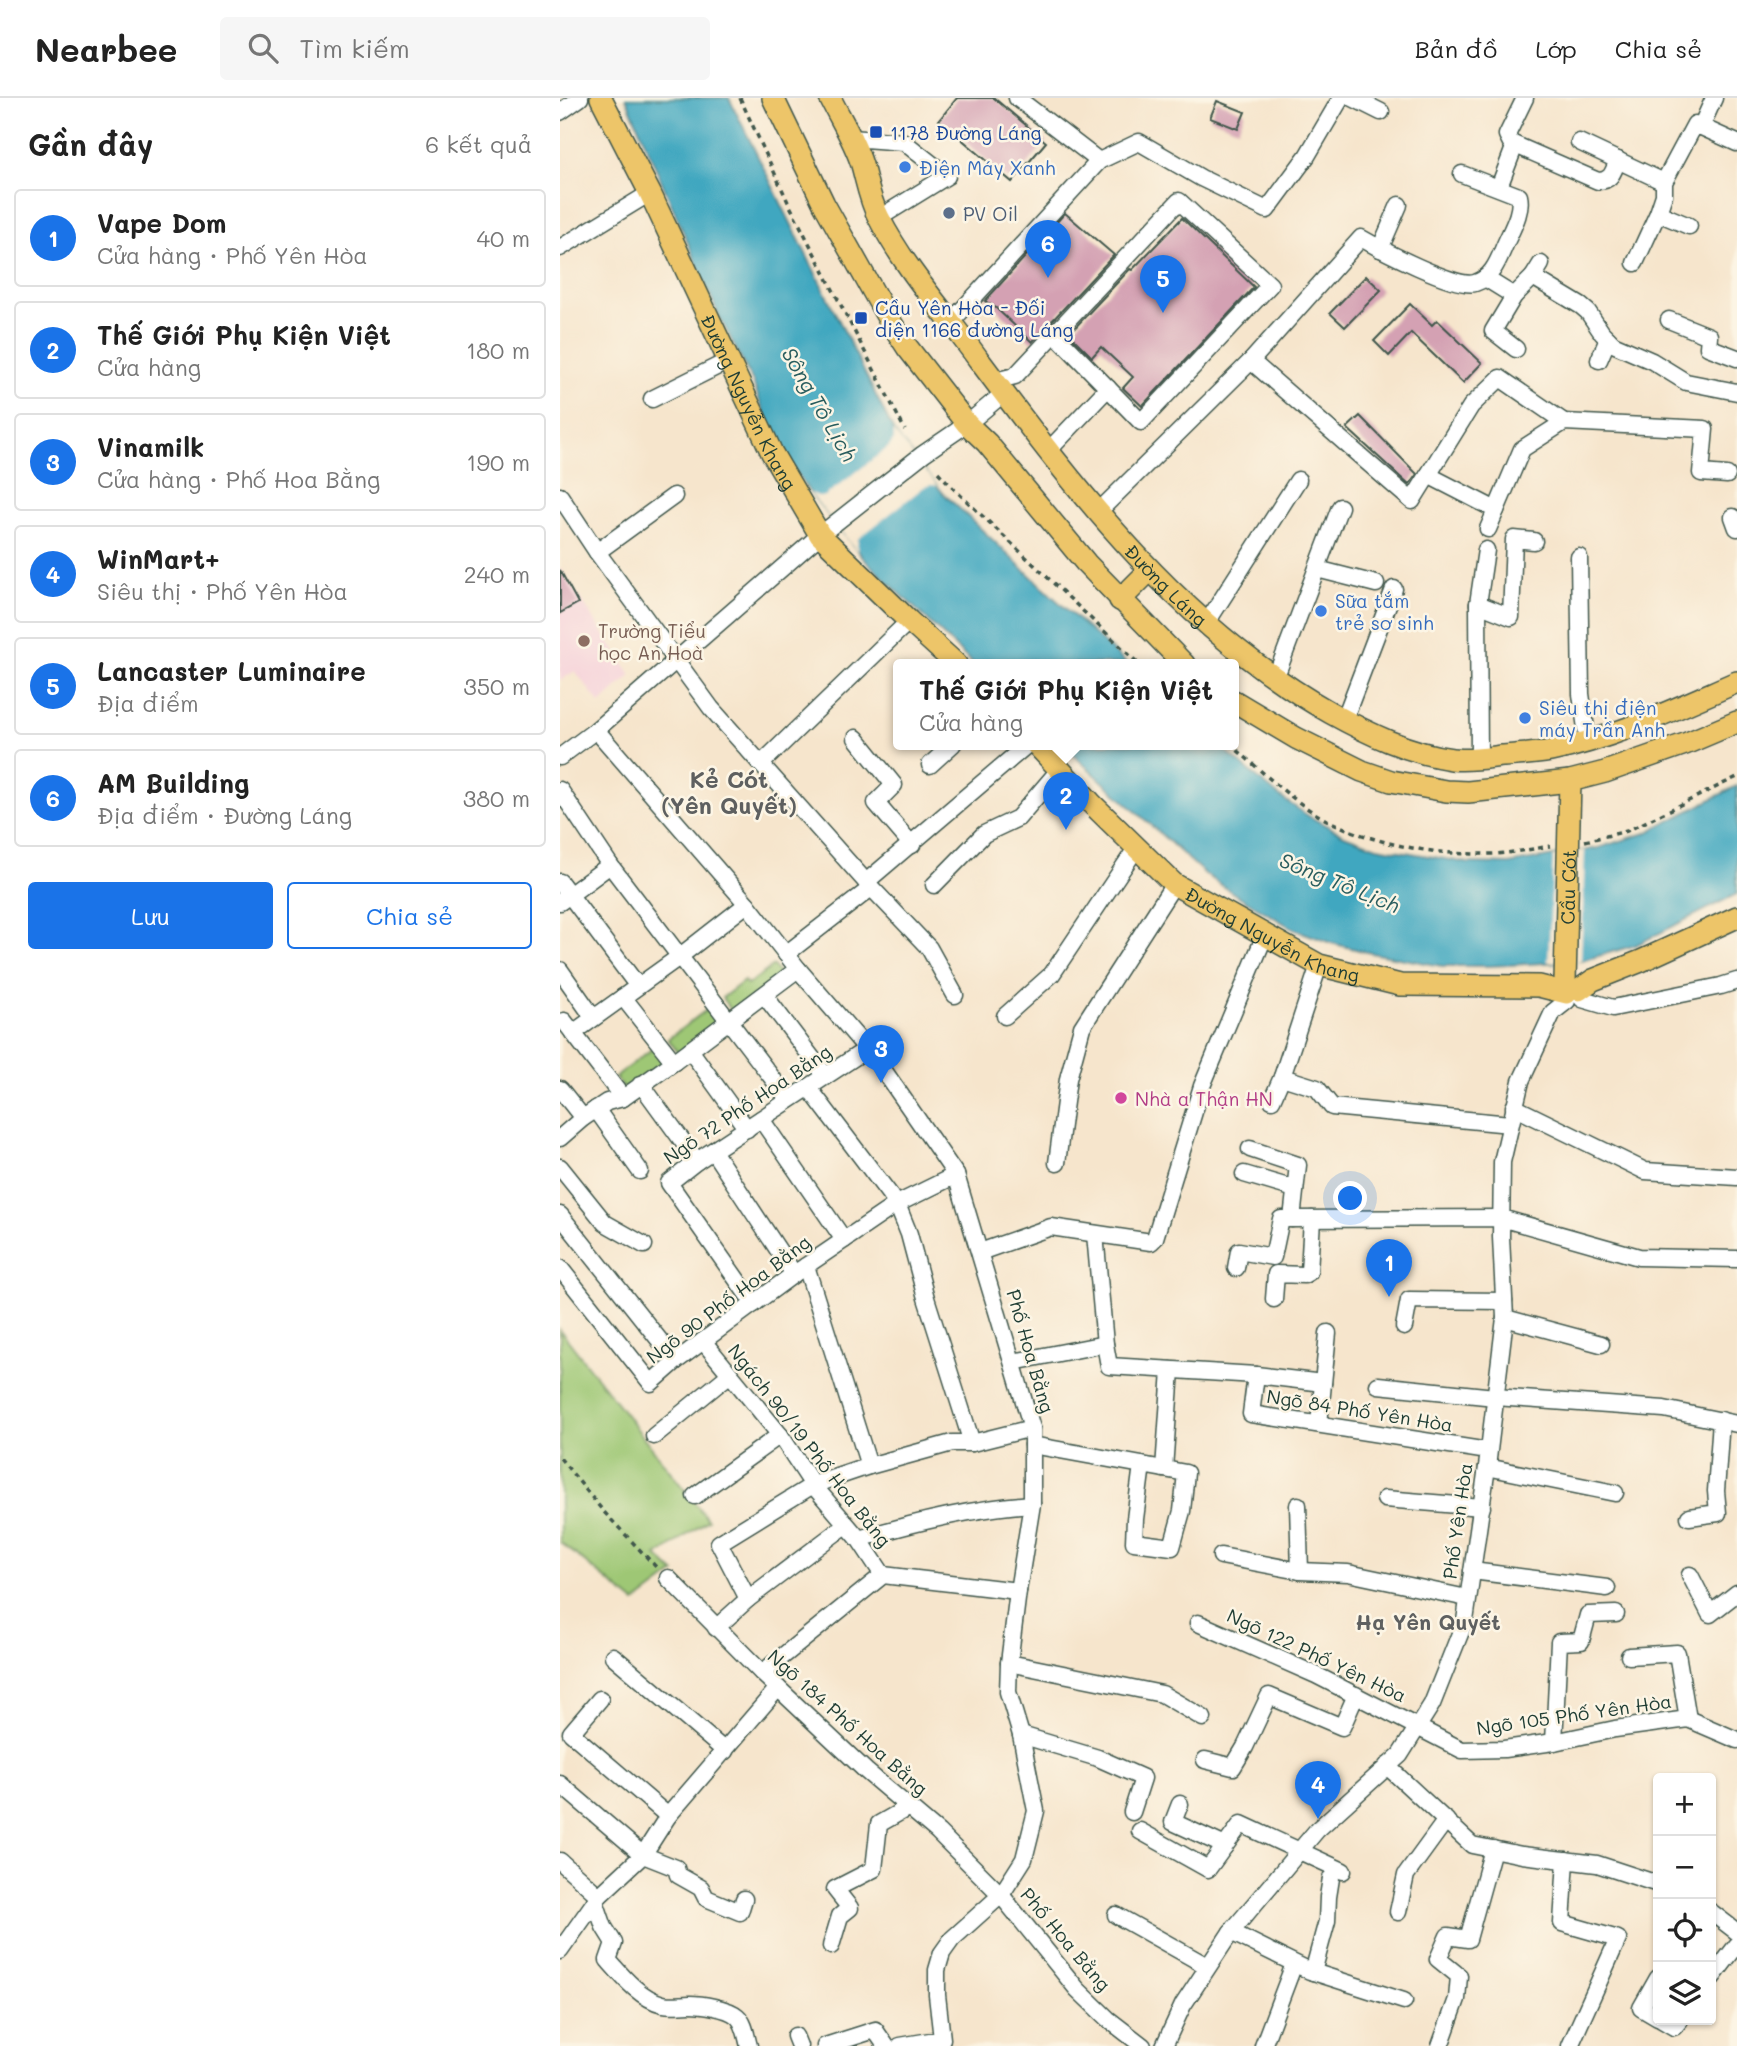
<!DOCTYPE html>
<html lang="vi">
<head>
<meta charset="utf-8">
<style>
  :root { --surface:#fff; --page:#f6f6f6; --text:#222; --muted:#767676; --line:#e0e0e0; --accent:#1a73e8 }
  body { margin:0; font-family:Mali,sans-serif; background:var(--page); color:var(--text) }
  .controls { position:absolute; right:21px; bottom:21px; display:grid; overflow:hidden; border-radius:7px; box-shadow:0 2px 5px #0004 }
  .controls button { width:63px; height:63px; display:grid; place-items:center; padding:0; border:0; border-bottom:2px solid var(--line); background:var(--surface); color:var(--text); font:35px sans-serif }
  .you { position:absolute; left:791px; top:1101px; width:24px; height:24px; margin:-18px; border:5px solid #fff; border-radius:50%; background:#1a73e8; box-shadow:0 0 0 10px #1a73e833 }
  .badge { display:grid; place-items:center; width:46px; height:46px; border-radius:50%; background:var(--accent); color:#fff; font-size:23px; font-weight:700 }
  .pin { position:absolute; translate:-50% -58px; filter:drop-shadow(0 2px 4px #0008) }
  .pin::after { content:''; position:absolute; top:37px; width:24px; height:21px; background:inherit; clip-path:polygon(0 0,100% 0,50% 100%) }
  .popup { position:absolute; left:333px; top:561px; width:346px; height:91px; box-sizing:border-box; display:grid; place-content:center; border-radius:7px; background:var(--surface); filter:drop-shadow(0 2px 5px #0005); font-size:23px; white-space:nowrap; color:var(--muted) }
  .popup b { font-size:26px; color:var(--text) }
  .popup::after { content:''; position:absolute; left:50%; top:100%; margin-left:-14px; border:14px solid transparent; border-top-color:var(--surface) }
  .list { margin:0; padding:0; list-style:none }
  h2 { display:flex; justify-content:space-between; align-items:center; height:91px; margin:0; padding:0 28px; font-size:30px }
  h2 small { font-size:23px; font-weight:400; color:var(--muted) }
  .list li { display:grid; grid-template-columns:46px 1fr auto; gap:21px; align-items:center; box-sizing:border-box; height:98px; margin:0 14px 14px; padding:0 14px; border:2px solid var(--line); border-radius:7px }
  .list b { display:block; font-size:26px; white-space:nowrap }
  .list p { margin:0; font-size:23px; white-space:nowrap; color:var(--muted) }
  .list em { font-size:23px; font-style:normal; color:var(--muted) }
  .actions { display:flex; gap:14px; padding:21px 28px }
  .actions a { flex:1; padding:16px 0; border:2px solid var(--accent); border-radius:7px; text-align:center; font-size:24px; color:var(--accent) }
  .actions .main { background:var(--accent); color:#fff }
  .icon { flex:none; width:38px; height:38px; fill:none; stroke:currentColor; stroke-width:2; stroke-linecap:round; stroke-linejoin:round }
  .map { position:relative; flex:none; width:1177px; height:1948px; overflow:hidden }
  header { display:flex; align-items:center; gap:42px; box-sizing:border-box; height:98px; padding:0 35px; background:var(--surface); border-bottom:2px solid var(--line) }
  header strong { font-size:33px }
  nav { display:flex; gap:38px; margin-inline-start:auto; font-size:24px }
  .search { width:490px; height:63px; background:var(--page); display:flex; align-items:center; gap:18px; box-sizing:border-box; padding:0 24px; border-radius:7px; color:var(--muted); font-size:26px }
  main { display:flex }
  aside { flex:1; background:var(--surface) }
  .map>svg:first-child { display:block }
</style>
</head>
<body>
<header>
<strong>Nearbee</strong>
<div class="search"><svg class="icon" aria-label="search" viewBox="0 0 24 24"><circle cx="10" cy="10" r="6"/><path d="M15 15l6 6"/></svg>Tìm kiếm</div>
<nav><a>Bản đồ</a><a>Lớp</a><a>Chia sẻ</a></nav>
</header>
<main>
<aside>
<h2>Gần đây<small>6 kết quả</small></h2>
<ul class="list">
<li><span class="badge">1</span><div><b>Vape Dom</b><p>Cửa hàng · Phố Yên Hòa</p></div><em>40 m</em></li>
<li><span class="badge">2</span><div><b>Thế Giới Phụ Kiện Việt</b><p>Cửa hàng</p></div><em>180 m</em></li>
<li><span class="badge">3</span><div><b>Vinamilk</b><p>Cửa hàng · Phố Hoa Bằng</p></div><em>190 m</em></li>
<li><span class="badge">4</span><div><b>WinMart+</b><p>Siêu thị · Phố Yên Hòa</p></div><em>240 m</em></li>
<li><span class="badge">5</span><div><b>Lancaster Luminaire</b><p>Địa điểm</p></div><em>350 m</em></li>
<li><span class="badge">6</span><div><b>AM Building</b><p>Địa điểm · Đường Láng</p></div><em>380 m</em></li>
</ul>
<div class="actions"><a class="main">Lưu</a><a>Chia sẻ</a></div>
</aside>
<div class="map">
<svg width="1177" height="1948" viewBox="0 0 1177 1948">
  <rect width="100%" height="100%" fill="#fcf5e5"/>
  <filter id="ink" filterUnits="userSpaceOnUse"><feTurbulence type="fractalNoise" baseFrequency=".0143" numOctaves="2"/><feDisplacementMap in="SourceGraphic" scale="14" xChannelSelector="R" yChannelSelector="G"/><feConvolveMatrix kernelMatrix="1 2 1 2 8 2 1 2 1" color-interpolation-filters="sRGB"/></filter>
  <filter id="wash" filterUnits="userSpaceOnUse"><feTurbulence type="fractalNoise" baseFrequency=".00686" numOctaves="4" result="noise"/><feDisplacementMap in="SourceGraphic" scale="28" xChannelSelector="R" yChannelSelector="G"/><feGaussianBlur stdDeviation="1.57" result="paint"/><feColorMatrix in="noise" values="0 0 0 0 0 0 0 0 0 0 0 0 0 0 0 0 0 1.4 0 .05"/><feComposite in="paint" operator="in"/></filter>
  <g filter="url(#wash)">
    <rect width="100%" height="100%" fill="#f6e5cc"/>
    <!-- built -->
    <polygon fill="#f5cfd9" points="0,470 71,577 40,606 15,573 1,582 0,580"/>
    <!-- green -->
    <g fill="#9ec774" stroke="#5e8254" stroke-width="2">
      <polygon points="213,868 221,878 172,914 162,900 184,883 187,887"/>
      <polygon points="149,910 160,925 119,956 108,941"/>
      <polygon points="96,948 107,963 66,994 55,979"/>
      <polygon points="0,1232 148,1422 97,1458 115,1475 75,1505 0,1444"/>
    </g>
    <!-- water -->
    <g fill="#40a7c0" stroke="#30727a" stroke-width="2">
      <polygon points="66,0 169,0 334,334 383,395 492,498 567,566 413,566 305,462 250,395 231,367 209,329 192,282 160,220"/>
      <polygon points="501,646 657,646 719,698 750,719 784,737 817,749 908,765 949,766 1038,750 1086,735 1177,688 1177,796 1076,847 1021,863 929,868 882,868 811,855 771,845 734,831 673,795 645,776"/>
    </g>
    <!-- pier -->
    <g fill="#f6e5cc">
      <polygon points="334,334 378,388 371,387 364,389 298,441 297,453 250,395 261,399 265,398 329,349 334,342"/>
      <polygon points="1025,752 1021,863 988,864 993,759"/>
    </g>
    <g id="blocks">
      <!-- building -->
      <g fill="#d4a1b3">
        <polygon points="397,0 434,0 486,44 452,84 379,22"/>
        <polygon points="657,3 685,14 678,31 650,20"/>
        <polygon points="505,115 554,157 472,244 436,210 425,203"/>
        <polygon points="622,120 694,189 582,308 563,290 573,279 541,249 532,259 509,236 570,171 572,172"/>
        <polygon points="806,178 821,192 785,229 770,215"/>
        <polygon points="850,206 872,227 877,222 922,265 903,285 851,235 829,258 814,243"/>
        <polygon points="800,318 857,376 849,387 787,330"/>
        <polygon points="0,472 18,505 0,515"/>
      </g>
    </g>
  </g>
  <g filter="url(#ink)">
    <use href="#blocks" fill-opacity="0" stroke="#3f564b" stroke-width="2"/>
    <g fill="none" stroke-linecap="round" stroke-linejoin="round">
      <!-- minor casing -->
      <g stroke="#3f564b" stroke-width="19">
        <g id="minor">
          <polyline points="457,0 539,63"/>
          <polyline points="793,0 821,14"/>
          <path d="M965,0L947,37L951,45L1038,83C1052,83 1053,73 1058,62"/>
          <polyline points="0,14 20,0"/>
          <polyline points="1141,29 1154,0"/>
          <polyline points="291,40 344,44 387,78 319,120"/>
          <polyline points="1019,44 1104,84"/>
          <polyline points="939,89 955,47"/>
          <polyline points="1098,115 1129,128"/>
          <polyline points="0,150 90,95"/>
          <polyline points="820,151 839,107"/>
          <polyline points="1075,165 1098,115 1104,97 1104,84 1135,26 1177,45"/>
          <polyline points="981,166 973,179 1021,208 1028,214 1042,235 1053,246 1092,263 1126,284 1177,294"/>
          <polyline points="925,180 954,198"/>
          <polyline points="1109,222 1149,238 1148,249 1177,260"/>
          <polyline points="391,224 539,63 579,44 641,80 707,112 747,58 781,0"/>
          <polyline points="956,251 933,233 954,198 973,179"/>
          <polyline points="1039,262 1048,241"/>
          <path d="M691,263L801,140C820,151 896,191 915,185C932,180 938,163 944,149C950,134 963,114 959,98L902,76"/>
          <polyline points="435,283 455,278 619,103 710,187 581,324 495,236"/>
          <polyline points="92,301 168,263"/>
          <polyline points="488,353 548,290"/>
          <polyline points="868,377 936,412"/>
          <polyline points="0,398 37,454 151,610 306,784 369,850 395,897"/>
          <polyline points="538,414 691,263 852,403 911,308 940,280 1004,324"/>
          <polyline points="1173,419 1177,430"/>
          <polyline points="928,431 962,351 1004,324 1145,331 1141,375 1167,377"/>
          <polyline points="37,454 114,398"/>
          <polyline points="1019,459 1021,596 1028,644"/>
          <polyline points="757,471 816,486"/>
          <polyline points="918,506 951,519 954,441 974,443"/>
          <polyline points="646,526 738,382"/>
          <polyline points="715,581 780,409"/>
          <polyline points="784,622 834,491"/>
          <polyline points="36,632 187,806 238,871 307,951 322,970 396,1077 472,1330 472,1406 458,1493 449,1565 448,1594 461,1637 476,1713 464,1761 441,1797 392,1841 382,1855 377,1872 377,1897 382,1941 340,1948"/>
          <polyline points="296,640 334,687 316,705 352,747"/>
          <polyline points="0,659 36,632 260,437 363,356 407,326 444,295"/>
          <polyline points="919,661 918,506 926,452"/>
          <polyline points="201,666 349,523"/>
          <polyline points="370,667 393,646"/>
          <polyline points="0,692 50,767 229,1002"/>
          <polyline points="0,784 77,887"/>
          <polyline points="306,784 468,646"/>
          <polyline points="374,787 424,736 458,720 500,671"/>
          <polyline points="0,804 50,767"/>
          <polyline points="226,856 311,790"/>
          <polyline points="0,872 33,919"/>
          <polyline points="205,898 265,977"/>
          <polyline points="63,899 114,964"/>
          <polyline points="1022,901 1053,910 1161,888 1177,883"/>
          <polyline points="445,918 492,876 577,749"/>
          <polyline points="4,923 63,1000"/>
          <polyline points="13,935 119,859 187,806"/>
          <polyline points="130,952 187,1031"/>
          <polyline points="722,979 757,990 772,1009 950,1026"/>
          <polyline points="81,986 137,1063"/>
          <polyline points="249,990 337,1106 349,1136 366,1200 412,1345"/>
          <polyline points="0,991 23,1020"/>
          <polyline points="712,1002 722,979 759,867"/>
          <polyline points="954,1009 1085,1073 1177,1079"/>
          <polyline points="36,1011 80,1073"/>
          <polyline points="201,1021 284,1142"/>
          <polyline points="0,1040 23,1020 47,1004 63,1000 114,964 238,871"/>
          <polyline points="690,1051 738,1067 732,1121"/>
          <polyline points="153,1053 234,1176"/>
          <polyline points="497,1065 508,981 522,929 614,786"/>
          <polyline points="0,1069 45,1125 84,1147"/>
          <polyline points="684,1076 735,1091"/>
          <polyline points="0,1117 116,1263"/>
          <polyline points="535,1136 545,1246 549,1268 696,1277 763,1285"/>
          <polyline points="420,1154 491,1129 591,1144 595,1140 642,988 705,837"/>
          <polyline points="246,1168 309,1368"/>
          <polyline points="0,1170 91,1285 116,1263 234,1176 337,1106 396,1077"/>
          <polyline points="676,1170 679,1153 713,1159 721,1121 732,1121 941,1120 1079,1159 1177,1161"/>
          <polyline points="714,1201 716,1176 744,1177 749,1174 752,1121"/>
          <polyline points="194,1206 109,1085 137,1063 307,951"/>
          <polyline points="945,1220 1041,1246"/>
          <polyline points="844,1229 849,1202 944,1203"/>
          <polyline points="143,1243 220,1337 253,1387 299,1441 323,1477"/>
          <polyline points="453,1264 545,1246"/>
          <polyline points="696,1277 691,1316 928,1353"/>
          <polyline points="818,1287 935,1299 1104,1311 1177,1326"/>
          <polyline points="759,1326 768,1235"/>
          <polyline points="94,1338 169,1277"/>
          <path d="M472,1347C524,1356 575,1366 626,1375L622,1413L612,1449L574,1444L575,1421L582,1367"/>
          <polyline points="927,1369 1055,1395"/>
          <polyline points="604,1371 611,1272"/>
          <polyline points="135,1398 220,1337"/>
          <polyline points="825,1401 922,1409"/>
          <polyline points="738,1407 740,1473"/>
          <polyline points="1129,1419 1158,1415 1156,1393 1161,1322"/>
          <polyline points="286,1427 188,1501 159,1445 253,1387 309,1368 392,1345 412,1345 472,1330"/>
          <path d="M299,1441C355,1424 413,1410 472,1406"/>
          <polyline points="661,1458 740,1473 788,1475 907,1500"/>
          <polyline points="912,1473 1047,1490"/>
          <polyline points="1130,1477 1150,1516 1177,1495"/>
          <polyline points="108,1480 202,1575 306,1673 378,1734 441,1797 517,1891 548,1921 583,1948"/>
          <polyline points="638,1525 756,1577 902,1652 944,1651 994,1644 1055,1631 1128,1621 1177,1642"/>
          <polyline points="156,1530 188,1501"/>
          <polyline points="53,1558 165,1653"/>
          <polyline points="1069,1558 1117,1555 1128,1621"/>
          <polyline points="449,1565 602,1596 643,1620"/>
          <polyline points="202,1575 323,1477 458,1493"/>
          <polyline points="40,1601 11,1635 108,1718"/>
          <polyline points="461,1637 538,1660 583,1680 572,1714"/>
          <polyline points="994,1644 999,1544 1021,1543 1028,1517 1056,1516"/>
          <polyline points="645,1662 673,1669 685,1649 709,1598 782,1629 796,1597"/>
          <polyline points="827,1668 912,1747 962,1757 1037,1766 1098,1786"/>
          <polyline points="0,1686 83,1757 116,1770 118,1777 141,1790 146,1800 180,1814 184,1801"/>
          <polyline points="620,1706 613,1724 665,1748"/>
          <polyline points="580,1733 648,1771 681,1726 783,1773"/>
          <polyline points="1006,1762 1002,1825 1058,1841 1010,1948"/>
          <polyline points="0,1763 39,1798"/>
          <path d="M35,1803L44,1829L54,1845L48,1862C62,1878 81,1901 103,1906C112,1908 121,1906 130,1906C141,1906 168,1910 177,1918C185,1925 186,1938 189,1948"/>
          <polyline points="838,1814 846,1777 886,1722"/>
          <polyline points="1151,1814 1177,1834"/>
          <polyline points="556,1817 647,1868"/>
          <polyline points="671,1834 750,1873 844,1903"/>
          <polyline points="271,1848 280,1818 290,1810 275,1791 314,1771 319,1726 349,1709"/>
          <polyline points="0,1853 39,1798 83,1757 108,1718 218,1590"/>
          <polyline points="753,1874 767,1823 768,1799 771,1780"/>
          <polyline points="1098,1880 1081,1910 1098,1920"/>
          <polyline points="1151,1881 1177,1847"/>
          <polyline points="1102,1922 1114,1929 1120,1922"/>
          <polyline points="235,1938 239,1948"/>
          <polyline points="265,1948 315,1932 326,1948"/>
          <polyline points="604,1948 623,1907 671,1834 757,1732 840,1657 872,1606 905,1523 927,1369 945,1220 941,1139 942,1064 961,983 993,914 1007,903"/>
          <polyline points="703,1948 734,1866"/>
          <polyline points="880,1948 897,1901 899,1878 878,1861 888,1838 908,1841 933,1751"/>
        </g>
      </g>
      <!-- major casing -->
      <g stroke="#3f564b" stroke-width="24">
        <g id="major">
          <path id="s1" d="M41,0L90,95L212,355L260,437L349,523L396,566"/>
          <polyline points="213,0 264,106 328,220 347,249 407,326 427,345 526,465 624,566"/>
          <path id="s2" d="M270,0C281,22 295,44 302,67C307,85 310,103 319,120C345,171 386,216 419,262C519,396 623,532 771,615C809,636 849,655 892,661C908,663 926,660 942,658C958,657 975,656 991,653C1055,640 1117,610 1177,584"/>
          <polyline points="560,502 590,472"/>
          <polyline points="674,603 736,640 802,673 831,683 886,693 908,694 1010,683 1045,674 1125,646 1177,624"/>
          <path id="s3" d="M476,646L531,705L614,786L759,867L840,887L979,888L1007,895"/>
          <polyline points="1019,892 1033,882 1081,863 1177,819"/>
          <path id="s4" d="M1009,893L1005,884L1010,683"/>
        </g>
      </g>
      <!-- path -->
      <g stroke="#3f564b" stroke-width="3.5" stroke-dasharray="5 5" stroke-linecap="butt">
        <polyline points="180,0 228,104 345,332"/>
        <polyline points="378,374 395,392 579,566"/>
        <path d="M670,646C700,671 729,701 763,720C811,745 866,756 920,756C942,757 967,752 990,748"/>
        <polyline points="1025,743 1067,733 1177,679"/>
        <polyline points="0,1360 43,1413 98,1471"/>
      </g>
      <!-- minor -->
      <use href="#minor" stroke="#fff" stroke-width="16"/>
      <!-- major -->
      <use href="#major" stroke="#edc569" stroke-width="21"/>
    </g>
  </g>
  <!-- markers -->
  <g fill="#1a4fb4" stroke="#fcf5e5" stroke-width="2.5">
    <rect x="309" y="27" width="14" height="14" rx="3.5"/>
    <rect x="294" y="213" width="14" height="14" rx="3.5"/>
  </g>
  <g fill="#3f7fe0" stroke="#fcf5e5" stroke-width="2.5">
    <circle cx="345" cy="69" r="7"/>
    <circle cx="761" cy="513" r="7"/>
    <circle cx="965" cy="620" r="7"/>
  </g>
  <circle fill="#5c6f8a" stroke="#fcf5e5" stroke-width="2.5" cx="389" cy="115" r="7"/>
  <circle fill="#8d6e63" stroke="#fcf5e5" stroke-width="2.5" cx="24" cy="543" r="7"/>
  <circle fill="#d1479c" stroke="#fcf5e5" stroke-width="2.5" cx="561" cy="1000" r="7"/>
  <g text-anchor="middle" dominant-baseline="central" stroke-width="5" stroke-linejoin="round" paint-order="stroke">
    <!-- transit labels -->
    <g font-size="19" fill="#164399" stroke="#fcf5e5" text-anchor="start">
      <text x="330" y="34">1178 Đường Láng</text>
      <text x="315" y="209">Cầu Yên Hòa - Đối<tspan x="315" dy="22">diện 1166 đường Láng</tspan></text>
    </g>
    <!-- shop labels -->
    <g font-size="19" fill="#366cbe" stroke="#fcf5e5" text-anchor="start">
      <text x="359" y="69">Điện Máy Xanh</text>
      <text x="775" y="502">Sữa tắm<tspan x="775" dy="22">trẻ sơ sinh</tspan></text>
      <text x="979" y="609">Siêu thị điện<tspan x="979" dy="22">máy Trần Anh</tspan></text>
    </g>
    <!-- service labels -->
    <g font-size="19" fill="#4e5e75" stroke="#fcf5e5" text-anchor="start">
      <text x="403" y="115">PV Oil</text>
    </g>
    <!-- street labels -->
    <g font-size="19" fill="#1f3d34" stroke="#fcf5e5">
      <text stroke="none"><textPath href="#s1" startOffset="338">Đường Nguyễn Khang</textPath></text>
      <text stroke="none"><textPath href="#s2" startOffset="597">Đường Láng</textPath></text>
      <text stroke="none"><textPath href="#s4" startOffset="105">Cầu Cót</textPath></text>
      <text stroke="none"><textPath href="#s3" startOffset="308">Đường Nguyễn Khang</textPath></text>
      <text transform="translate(187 1006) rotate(-34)">Ngõ 72 Phố Hoa Bằng</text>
      <text transform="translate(168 1201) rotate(-37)">Ngõ 90 Phố Hoa Bằng</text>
      <text transform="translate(471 1253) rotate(74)">Phố Hoa Bằng</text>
      <text transform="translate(800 1312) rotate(9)">Ngõ 84 Phố Yên Hòa</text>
      <text transform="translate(250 1347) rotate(52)">Ngách 90/19 Phố Hoa Bằng</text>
      <text transform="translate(897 1423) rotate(-82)">Phố Yên Hòa</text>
      <text transform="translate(757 1557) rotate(25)">Ngõ 122 Phố Yên Hòa</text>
      <text transform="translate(1014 1616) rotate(-8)">Ngõ 105 Phố Yên Hòa</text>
      <text transform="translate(288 1624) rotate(42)">Ngõ 184 Phố Hoa Bằng</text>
      <text transform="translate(506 1841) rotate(50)">Phố Hoa Bằng</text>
    </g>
    <!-- education labels -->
    <g font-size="19" fill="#785e54" stroke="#fcf5e5" text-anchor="start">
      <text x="38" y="532">Trường Tiểu<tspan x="38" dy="22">học An Hoà</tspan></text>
    </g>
    <!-- hotel labels -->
    <g font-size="19" fill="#b23c85" stroke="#fcf5e5" text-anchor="start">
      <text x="575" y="1000">Nhà a Thận HN</text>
    </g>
    <!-- water labels -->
    <g font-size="21" font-style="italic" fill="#295d5e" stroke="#fcf5e5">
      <text transform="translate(260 306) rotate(60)">Sông Tô Lịch</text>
      <text transform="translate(780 784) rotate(22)">Sông Tô Lịch</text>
    </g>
    <!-- neighbourhood labels -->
    <g font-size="21" font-weight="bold" fill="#5e6060" stroke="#fcf5e5">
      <text x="868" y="1523">Hạ Yên Quyết</text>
    </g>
    <!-- quarter labels -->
    <g font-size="23" font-weight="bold" fill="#5e6060" stroke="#fcf5e5">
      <text x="169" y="681">Kẻ Cót<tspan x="169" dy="26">(Yên Quyết)</tspan></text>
    </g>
  </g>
</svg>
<div class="controls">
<button>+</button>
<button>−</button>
<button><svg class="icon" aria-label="locate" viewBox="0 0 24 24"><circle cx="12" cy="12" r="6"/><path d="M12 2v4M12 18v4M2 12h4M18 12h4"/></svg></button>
<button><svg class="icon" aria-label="layers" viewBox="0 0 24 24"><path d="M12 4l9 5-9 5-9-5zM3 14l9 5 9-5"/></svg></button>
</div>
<div class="you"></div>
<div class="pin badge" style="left:829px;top:1199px">1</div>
<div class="pin badge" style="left:506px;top:732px">2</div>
<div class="popup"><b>Thế Giới Phụ Kiện Việt</b>Cửa hàng</div>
<div class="pin badge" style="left:321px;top:985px">3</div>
<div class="pin badge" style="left:758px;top:1721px">4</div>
<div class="pin badge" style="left:603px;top:215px">5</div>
<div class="pin badge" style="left:488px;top:180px">6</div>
</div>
</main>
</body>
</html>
